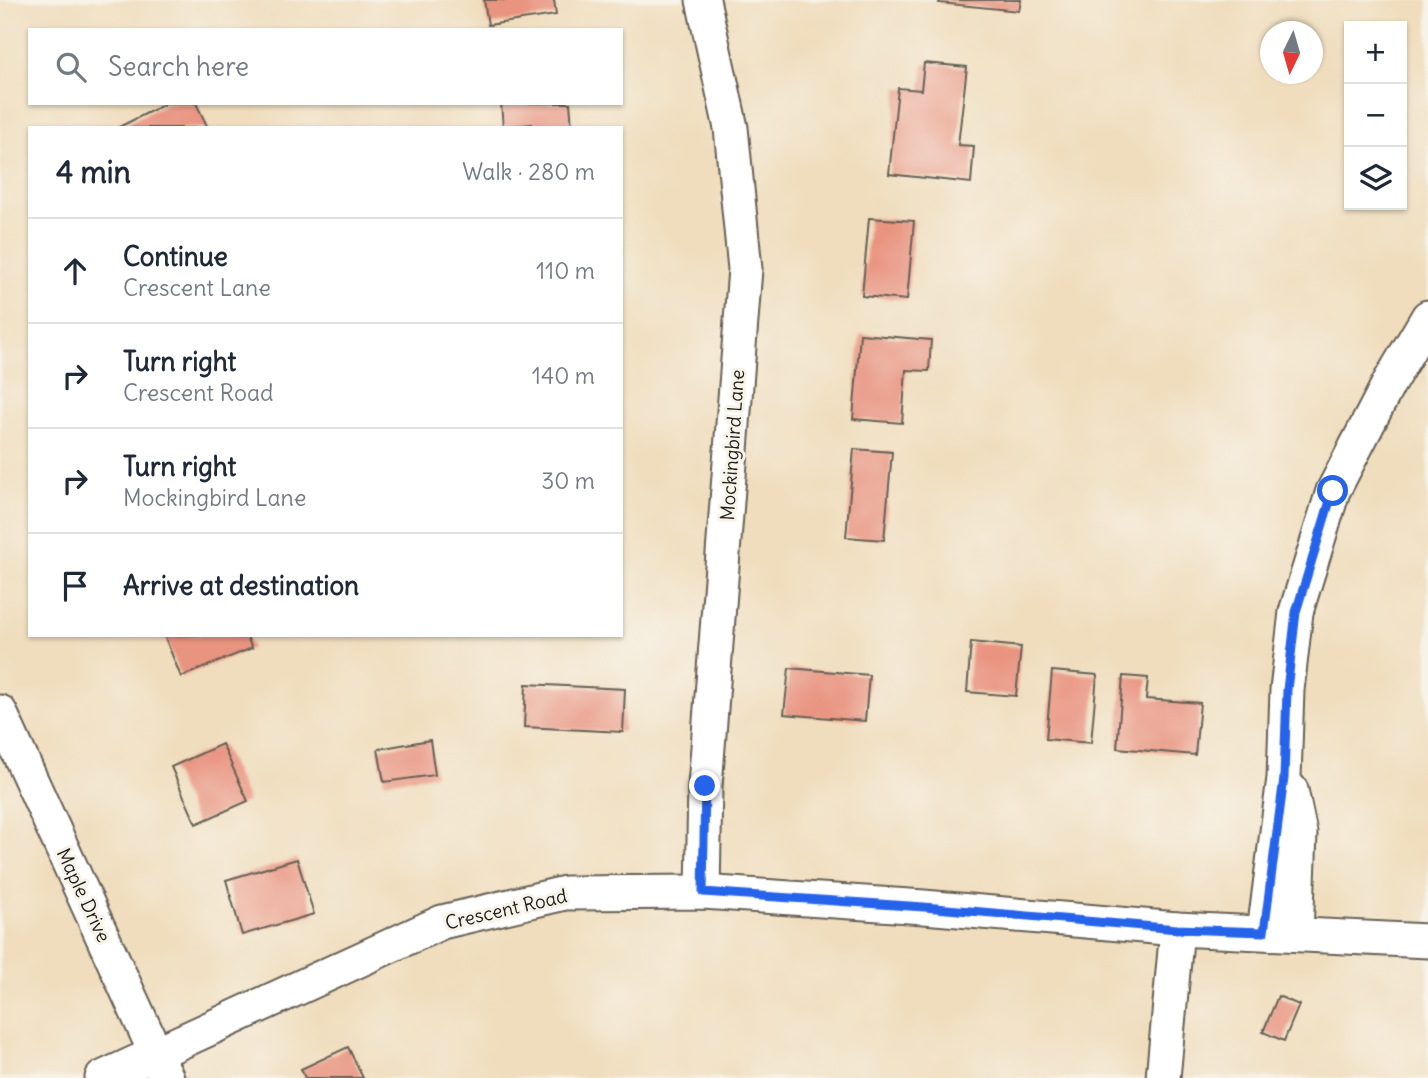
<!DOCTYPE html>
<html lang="en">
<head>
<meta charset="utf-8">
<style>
  :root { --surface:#fff; --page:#f6f6f7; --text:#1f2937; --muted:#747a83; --line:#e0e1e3 }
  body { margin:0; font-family:Delius,sans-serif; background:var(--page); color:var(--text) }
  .controls { position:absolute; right:21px; top:21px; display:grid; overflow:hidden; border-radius:0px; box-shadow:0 2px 5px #0004 }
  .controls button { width:63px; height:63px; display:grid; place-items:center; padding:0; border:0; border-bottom:2px solid var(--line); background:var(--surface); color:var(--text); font:35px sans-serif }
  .compass { position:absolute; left:1260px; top:21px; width:63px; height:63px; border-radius:50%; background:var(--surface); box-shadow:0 2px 5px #0004; rotate:185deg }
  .stop { position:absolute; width:21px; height:21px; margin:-16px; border:5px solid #2563eb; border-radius:50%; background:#fff }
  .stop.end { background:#2563eb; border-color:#fff; box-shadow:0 2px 7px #0008 }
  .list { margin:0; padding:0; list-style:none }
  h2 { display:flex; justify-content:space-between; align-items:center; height:91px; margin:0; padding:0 28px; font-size:30px }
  h2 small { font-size:23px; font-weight:400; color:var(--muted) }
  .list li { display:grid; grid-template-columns:46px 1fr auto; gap:21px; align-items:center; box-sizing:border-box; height:105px; padding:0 28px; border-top:2px solid var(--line) }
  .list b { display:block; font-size:26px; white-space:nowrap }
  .list p { margin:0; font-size:23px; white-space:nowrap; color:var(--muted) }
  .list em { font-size:23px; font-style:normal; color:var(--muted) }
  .icon { flex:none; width:38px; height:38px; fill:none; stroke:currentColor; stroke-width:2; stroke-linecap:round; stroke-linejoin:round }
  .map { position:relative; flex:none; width:1428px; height:1078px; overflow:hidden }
  .search { position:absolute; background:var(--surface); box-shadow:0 2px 5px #0004; left:28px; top:28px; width:595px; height:77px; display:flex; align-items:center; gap:18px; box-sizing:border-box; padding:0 24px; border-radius:0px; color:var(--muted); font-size:26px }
  .panel { position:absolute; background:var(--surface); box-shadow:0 2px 5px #0004; left:28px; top:126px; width:595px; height:511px; border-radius:0px }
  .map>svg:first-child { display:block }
</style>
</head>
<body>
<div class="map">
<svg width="1428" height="1078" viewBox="0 0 1428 1078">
  <rect width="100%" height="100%" fill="#f7f3e8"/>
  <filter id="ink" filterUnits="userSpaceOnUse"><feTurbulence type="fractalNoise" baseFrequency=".0143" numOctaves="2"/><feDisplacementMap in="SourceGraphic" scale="14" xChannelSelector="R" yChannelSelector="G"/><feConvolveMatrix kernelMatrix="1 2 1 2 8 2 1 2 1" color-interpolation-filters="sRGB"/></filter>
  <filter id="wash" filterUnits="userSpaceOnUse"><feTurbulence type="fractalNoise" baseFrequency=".00686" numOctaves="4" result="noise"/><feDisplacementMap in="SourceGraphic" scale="28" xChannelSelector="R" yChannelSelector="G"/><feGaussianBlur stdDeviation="1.57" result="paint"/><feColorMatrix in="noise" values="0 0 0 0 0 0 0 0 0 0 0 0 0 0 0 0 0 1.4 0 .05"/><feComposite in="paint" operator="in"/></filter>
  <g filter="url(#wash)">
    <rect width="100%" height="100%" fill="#f0ddbd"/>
    <g id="blocks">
      <!-- building -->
      <g fill="#e99481">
        <polygon points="484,0 554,0 556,15 488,25"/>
        <polygon points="940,0 1021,0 1019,11 939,3"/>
        <polygon points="924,63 967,67 958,145 974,146 971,183 889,174 898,88 921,90"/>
        <polygon points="167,103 196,103 208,128 117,128"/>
        <polygon points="501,103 570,103 572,128 533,128 532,124 503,127"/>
        <polygon points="869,218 914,221 907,300 862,296"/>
        <polygon points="860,334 931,340 929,371 906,370 902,423 853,419"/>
        <polygon points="854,449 892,452 884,540 846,537"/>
        <polygon points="164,635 246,635 252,648 181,677"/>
        <polygon points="971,642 1021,647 1016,696 967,692"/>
        <polygon points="789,668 869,675 865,721 784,714"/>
        <polygon points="1052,671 1097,675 1091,743 1046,739"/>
        <polygon points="1123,676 1148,678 1146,699 1200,703 1195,755 1117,748"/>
        <polygon points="526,684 625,689 623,732 524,727"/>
        <polygon points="430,740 435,775 384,782 378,749"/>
        <polygon points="222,744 248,801 196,824 171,767"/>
        <polygon points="297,859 314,914 242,935 226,880"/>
        <polygon points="1278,996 1299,1005 1284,1041 1263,1032"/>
        <polygon points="348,1047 363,1078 305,1078 301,1069"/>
      </g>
    </g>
  </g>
  <g filter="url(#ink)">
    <use href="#blocks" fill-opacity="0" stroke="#666054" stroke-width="2"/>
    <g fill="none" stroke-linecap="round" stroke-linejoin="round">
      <!-- minor casing -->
      <g stroke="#666054" stroke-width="37">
        <g id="minor">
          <polyline points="703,0 731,128 745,269 705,786 703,892"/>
          <polyline points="0,712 167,1078"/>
          <polyline points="1291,790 1300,833 1296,934"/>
          <polyline points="1264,932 1284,778 1287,690 1296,612 1333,491 1389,383 1428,317"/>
          <polyline points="102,1078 442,922 565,893 703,892 924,907 1177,929 1428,941"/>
          <polyline points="1163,1078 1177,929"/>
        </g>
      </g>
      <!-- minor -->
      <use href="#minor" stroke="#fff" stroke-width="33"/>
    </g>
  </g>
  <g fill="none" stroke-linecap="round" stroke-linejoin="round" filter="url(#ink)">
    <!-- route -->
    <polyline stroke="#2563eb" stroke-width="9" points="705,786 703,892 924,907 1177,929 1264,932 1284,778 1287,690 1296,612 1333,491"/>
  </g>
  <g text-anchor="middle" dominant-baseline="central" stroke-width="6" stroke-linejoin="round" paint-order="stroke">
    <!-- street labels -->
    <g font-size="19" fill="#1c1c1c" stroke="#f7f3e8">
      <text transform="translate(732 445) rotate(-86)">Mockingbird Lane</text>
      <text transform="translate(84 895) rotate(65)">Maple Drive</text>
      <text transform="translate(506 909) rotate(-13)">Crescent Road</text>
    </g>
  </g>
</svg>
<div class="controls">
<button>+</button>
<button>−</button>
<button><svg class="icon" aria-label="layers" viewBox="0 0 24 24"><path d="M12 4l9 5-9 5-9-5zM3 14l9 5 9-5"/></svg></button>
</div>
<svg class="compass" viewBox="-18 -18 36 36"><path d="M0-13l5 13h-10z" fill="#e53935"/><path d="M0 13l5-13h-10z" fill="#747a83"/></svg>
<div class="stop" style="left:1333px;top:491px"></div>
<div class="stop end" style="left:705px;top:786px"></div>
<div class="search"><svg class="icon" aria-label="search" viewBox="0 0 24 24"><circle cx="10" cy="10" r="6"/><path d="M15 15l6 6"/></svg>Search here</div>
<section class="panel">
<h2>4 min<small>Walk · 280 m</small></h2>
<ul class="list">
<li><svg class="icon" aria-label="ahead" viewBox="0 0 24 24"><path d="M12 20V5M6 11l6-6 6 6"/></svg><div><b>Continue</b><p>Crescent Lane</p></div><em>110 m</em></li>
<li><svg class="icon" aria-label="right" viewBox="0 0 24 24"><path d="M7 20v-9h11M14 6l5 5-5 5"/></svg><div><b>Turn right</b><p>Crescent Road</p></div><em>140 m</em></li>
<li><svg class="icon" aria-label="right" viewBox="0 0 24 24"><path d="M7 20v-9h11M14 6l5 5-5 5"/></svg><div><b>Turn right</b><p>Mockingbird Lane</p></div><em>30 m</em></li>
<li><svg class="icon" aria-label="arrive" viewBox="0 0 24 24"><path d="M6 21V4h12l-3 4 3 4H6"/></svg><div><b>Arrive at destination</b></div></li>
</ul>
</section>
</div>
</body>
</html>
